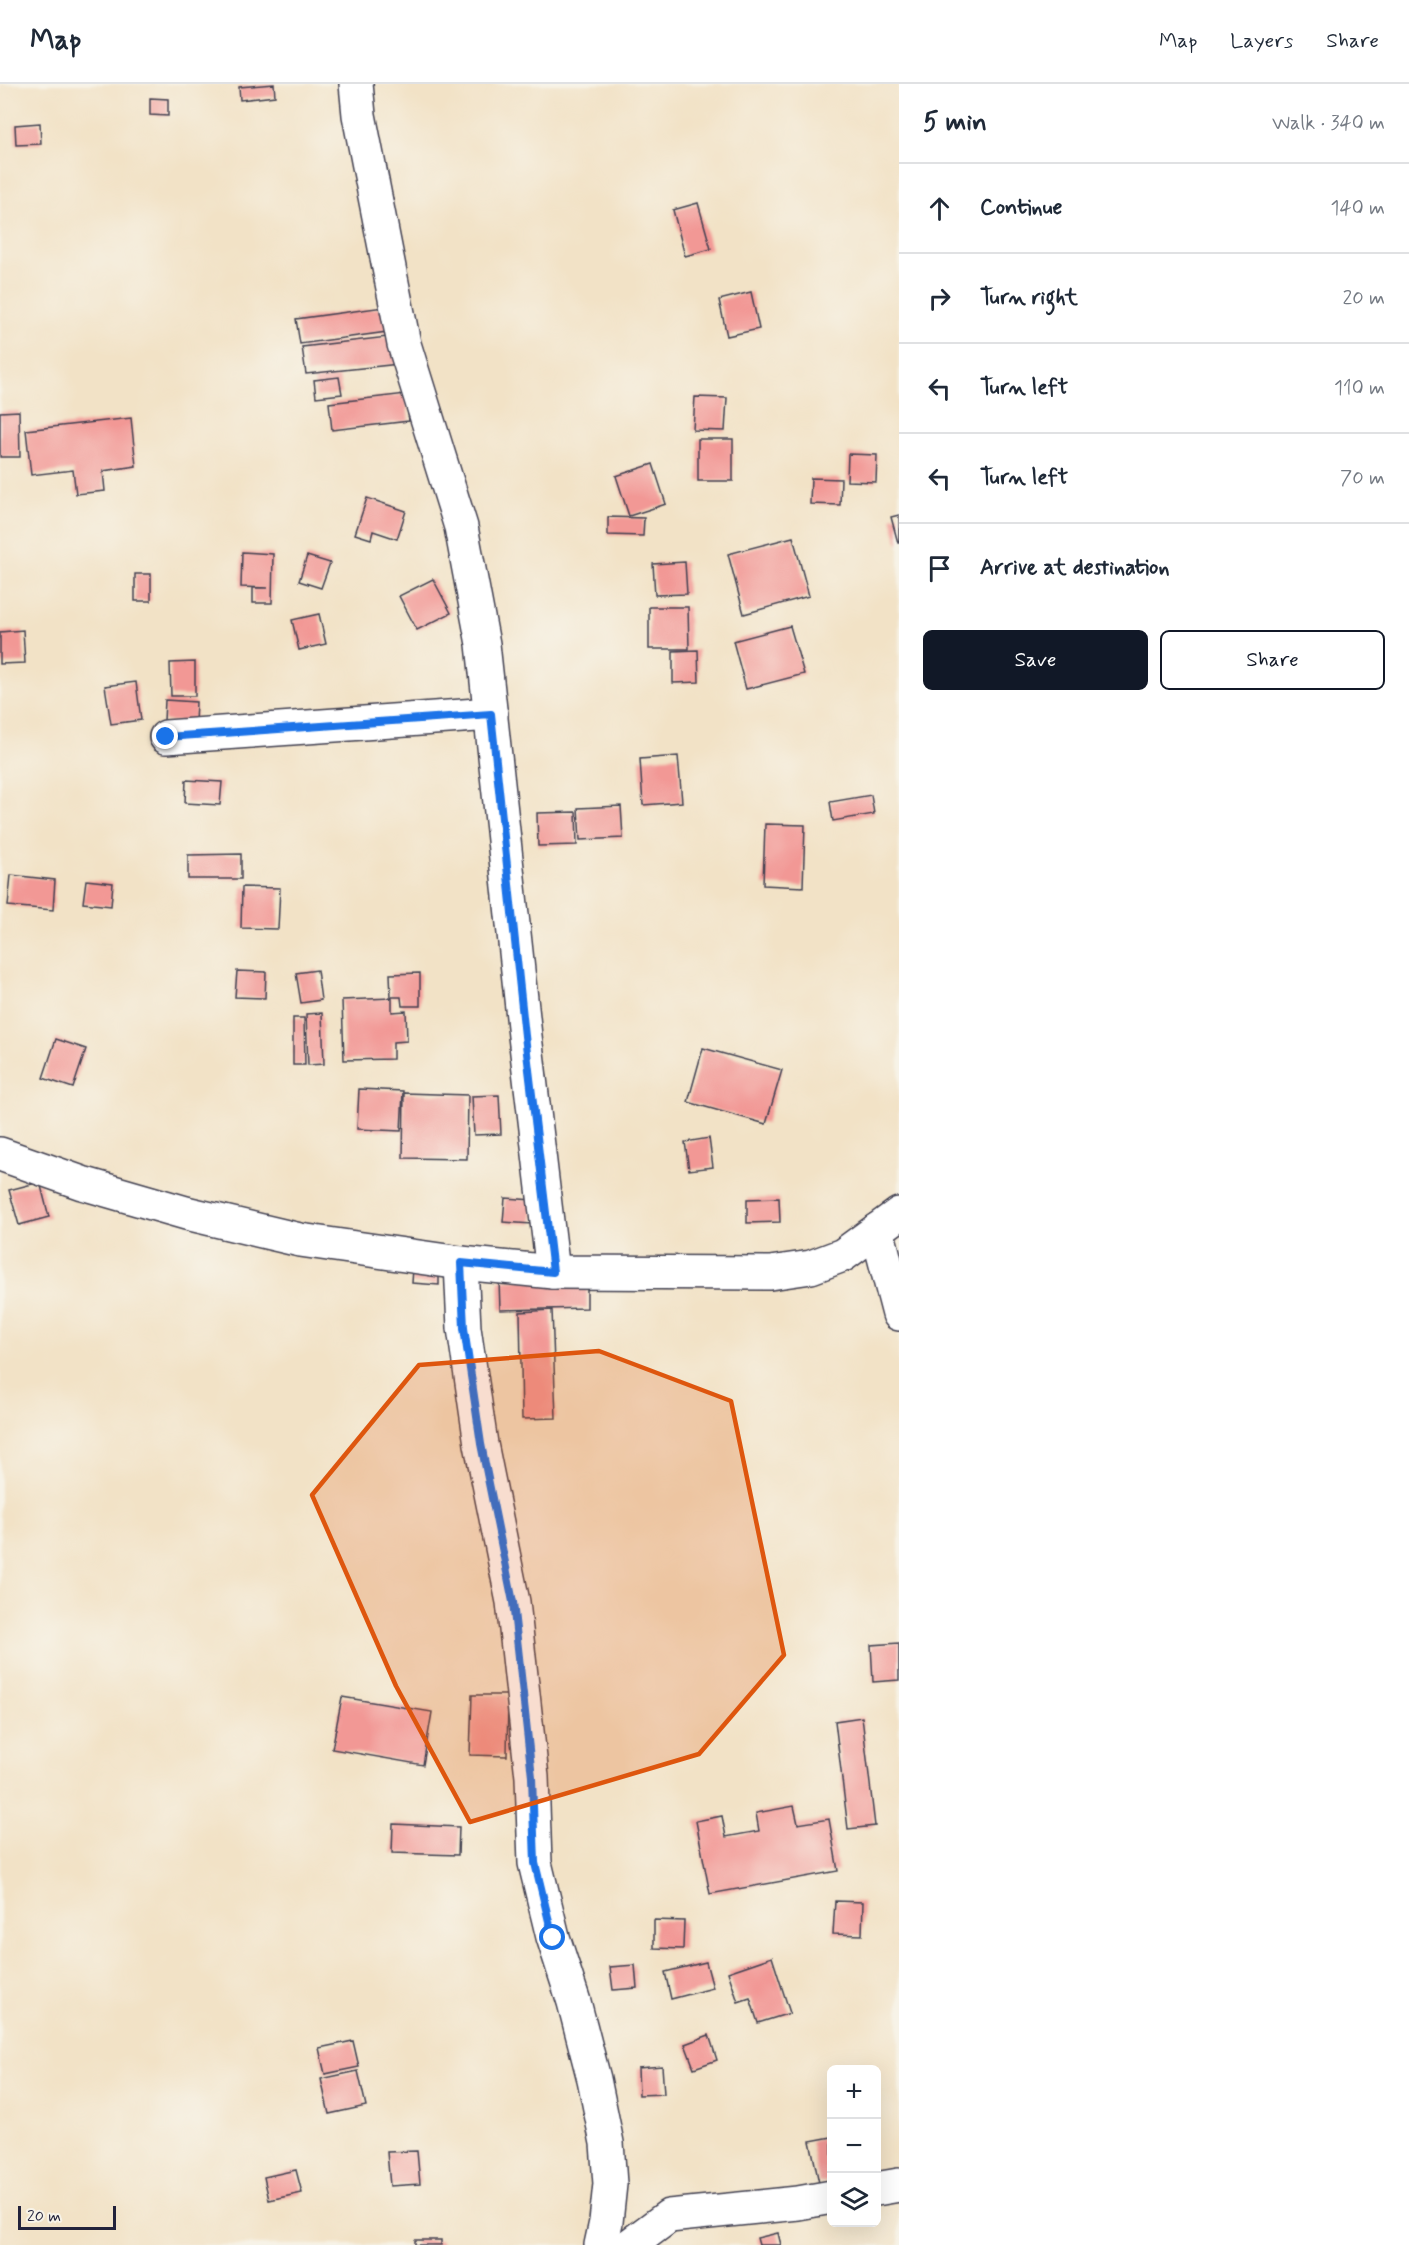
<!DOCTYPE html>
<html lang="en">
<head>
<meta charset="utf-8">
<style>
  :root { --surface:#fff; --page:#f6f6f7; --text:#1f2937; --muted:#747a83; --line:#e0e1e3; --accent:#111827 }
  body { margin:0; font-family:Mynerve,sans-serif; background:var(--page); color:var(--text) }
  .controls { position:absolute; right:18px; bottom:18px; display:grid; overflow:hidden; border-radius:9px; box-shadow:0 6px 24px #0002 }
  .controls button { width:54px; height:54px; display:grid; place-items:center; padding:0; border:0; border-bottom:2px solid var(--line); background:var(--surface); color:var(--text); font:30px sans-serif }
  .scale { position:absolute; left:18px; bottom:15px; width:98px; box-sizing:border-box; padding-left:6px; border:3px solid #22223b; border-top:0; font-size:16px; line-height:21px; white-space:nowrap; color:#22223b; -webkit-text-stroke:4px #f7f3e8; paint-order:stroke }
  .stop { position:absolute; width:18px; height:18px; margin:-14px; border:4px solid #1a73e8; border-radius:50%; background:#fff }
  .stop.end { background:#1a73e8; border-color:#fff; box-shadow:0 2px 6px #0008 }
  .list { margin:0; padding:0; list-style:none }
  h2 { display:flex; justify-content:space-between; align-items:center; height:78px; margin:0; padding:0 24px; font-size:26px }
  h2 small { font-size:20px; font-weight:400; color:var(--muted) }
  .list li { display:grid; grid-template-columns:39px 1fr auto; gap:18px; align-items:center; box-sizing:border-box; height:90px; padding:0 24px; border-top:2px solid var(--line) }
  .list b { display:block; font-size:22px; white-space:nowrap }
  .list em { font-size:20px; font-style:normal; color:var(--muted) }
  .actions { display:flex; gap:12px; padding:18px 24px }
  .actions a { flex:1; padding:14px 0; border:2px solid var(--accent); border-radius:9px; text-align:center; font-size:21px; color:var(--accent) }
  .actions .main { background:var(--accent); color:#fff }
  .icon { flex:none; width:33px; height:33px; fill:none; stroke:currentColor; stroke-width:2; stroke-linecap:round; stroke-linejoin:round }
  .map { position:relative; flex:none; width:899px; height:2161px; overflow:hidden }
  header { display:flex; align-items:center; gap:36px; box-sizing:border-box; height:84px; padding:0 30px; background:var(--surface); border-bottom:2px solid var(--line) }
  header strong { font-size:28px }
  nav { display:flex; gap:33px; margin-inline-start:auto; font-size:21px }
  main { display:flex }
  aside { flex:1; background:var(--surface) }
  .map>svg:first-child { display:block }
</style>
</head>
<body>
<header>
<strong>Map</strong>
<nav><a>Map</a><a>Layers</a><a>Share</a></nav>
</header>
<main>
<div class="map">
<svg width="899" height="2161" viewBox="0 0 899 2161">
  <rect width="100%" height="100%" fill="#f7f3e8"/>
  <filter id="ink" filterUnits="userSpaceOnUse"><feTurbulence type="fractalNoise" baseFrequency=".0167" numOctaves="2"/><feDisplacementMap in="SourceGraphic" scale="12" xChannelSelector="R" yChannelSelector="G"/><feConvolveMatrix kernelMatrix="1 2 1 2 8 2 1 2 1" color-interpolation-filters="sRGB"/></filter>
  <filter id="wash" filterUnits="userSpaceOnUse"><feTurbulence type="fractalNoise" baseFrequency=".008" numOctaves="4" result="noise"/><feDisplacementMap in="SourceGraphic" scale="24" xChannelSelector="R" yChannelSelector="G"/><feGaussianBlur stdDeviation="1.35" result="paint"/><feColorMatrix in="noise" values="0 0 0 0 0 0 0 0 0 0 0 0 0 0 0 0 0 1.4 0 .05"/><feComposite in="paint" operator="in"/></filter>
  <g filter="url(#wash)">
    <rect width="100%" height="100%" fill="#f2e2c6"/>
    <g id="blocks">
      <!-- building -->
      <g fill="#f29895">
        <polygon points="274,0 275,12 240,16 239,3"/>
        <polygon points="150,14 168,15 168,32 150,31"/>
        <polygon points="40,39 41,60 16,61 15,41"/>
        <polygon points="698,119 711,165 685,172 673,126"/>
        <polygon points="751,208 759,245 727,252 719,216"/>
        <polygon points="391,222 394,247 300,260 296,235"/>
        <polygon points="396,252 399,280 306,290 302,263"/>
        <polygon points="339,293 342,310 316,313 314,296"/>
        <polygon points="406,310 409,337 332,346 329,319"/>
        <polygon points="695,313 727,314 725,347 693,346"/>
        <polygon points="19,327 20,373 0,373 0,328"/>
        <polygon points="131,334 136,382 103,387 105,407 76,410 73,386 31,391 26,346"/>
        <rect x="698" y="355" width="35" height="42"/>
        <polygon points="848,370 877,371 876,398 847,397"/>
        <polygon points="653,380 666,420 629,432 616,392"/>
        <polygon points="811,394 841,395 840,421 810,420"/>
        <polygon points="367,414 406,427 397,455 373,447 371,455 355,450"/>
        <polygon points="899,431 899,459 898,459 891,433"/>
        <polygon points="608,433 644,434 643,452 608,451"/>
        <polygon points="793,453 809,512 744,530 728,470"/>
        <polygon points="242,468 273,470 272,519 253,519 253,504 268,504 241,503"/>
        <polygon points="307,472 330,479 321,504 299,497"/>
        <polygon points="685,478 687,510 655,511 653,480"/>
        <rect x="135" y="490" width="16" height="27"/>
        <polygon points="433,495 451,529 417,546 399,512"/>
        <polygon points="649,523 688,523 689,565 649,565"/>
        <polygon points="319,530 326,560 299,566 292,536"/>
        <polygon points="790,542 804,590 746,605 733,557"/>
        <polygon points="23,546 25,579 0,580 0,548"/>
        <polygon points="698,566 699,598 673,599 673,567"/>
        <polygon points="195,578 195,612 171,612 170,579"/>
        <polygon points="136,598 141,636 111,640 105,602"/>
        <polygon points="165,616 196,618 195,639 164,637"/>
        <polygon points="678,672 682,718 643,721 640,675"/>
        <polygon points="186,696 222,698 220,721 185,719"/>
        <polygon points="871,711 874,730 833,737 830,718"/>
        <polygon points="621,722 623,754 580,756 578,724"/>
        <polygon points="576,728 577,761 538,762 537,729"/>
        <polygon points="765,740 805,741 803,803 763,801"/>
        <polygon points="241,770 241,795 188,795 188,771"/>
        <polygon points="11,791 55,796 53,826 8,822"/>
        <polygon points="86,796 113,799 111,822 83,819"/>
        <polygon points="242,803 280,804 278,845 241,844"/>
        <polygon points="317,886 321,916 301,919 296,889"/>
        <polygon points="237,887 266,888 265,914 235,913"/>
        <polygon points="420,889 420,922 402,922 401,913 391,913 390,890"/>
        <polygon points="392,914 392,928 406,927 407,957 393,958 393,975 344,976 342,916"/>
        <polygon points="322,929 324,980 308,981 306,930"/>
        <polygon points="293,934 304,934 305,981 293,981"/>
        <polygon points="56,955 86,965 73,1004 43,994"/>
        <polygon points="703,964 782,986 766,1040 688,1018"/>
        <polygon points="359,1005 403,1007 401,1047 357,1045"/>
        <polygon points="404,1009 468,1011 467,1075 403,1074"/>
        <polygon points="499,1011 501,1050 474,1051 472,1012"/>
        <polygon points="709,1054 713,1083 689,1086 685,1058"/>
        <polygon points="40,1098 49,1133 19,1141 9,1106"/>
        <polygon points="505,1114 533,1116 532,1140 503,1138"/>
        <polygon points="779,1114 780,1138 747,1139 747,1115"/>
        <polygon points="413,1184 439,1185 439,1201 412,1199"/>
        <polygon points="587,1194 587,1224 500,1226 499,1196"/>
        <polygon points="552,1226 556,1334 522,1335 520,1228"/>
        <polygon points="899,1559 899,1596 873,1598 871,1561"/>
        <polygon points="472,1611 508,1611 507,1672 470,1671"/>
        <polygon points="342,1613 432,1628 423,1681 332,1665"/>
        <polygon points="862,1633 875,1742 848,1745 835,1637"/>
        <polygon points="794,1722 798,1740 829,1735 838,1787 710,1810 696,1737 722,1732 726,1753 759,1747 756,1729"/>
        <polygon points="393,1740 459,1743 458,1771 392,1769"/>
        <polygon points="835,1817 863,1818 862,1851 833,1850"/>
        <polygon points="654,1836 684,1837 683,1865 654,1864"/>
        <polygon points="772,1873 790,1929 758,1939 750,1914 738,1918 728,1888"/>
        <polygon points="706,1878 713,1904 671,1915 665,1888"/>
        <polygon points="635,1881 637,1904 613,1906 610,1883"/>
        <polygon points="709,1951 717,1976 694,1984 685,1960"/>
        <polygon points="353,1957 359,1983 325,1990 319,1964"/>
        <polygon points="662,1982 664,2010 639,2011 638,1984"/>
        <polygon points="358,1987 366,2022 329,2030 321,1995"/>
        <polygon points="832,2053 832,2097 819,2099 810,2057"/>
        <polygon points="417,2067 420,2100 390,2102 387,2068"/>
        <polygon points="296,2086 302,2109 269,2116 264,2093"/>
        <polygon points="778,2149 781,2161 759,2161 757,2154"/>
        <rect x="415" y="2156" width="26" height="5"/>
      </g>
    </g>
  </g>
  <g filter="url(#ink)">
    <use href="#blocks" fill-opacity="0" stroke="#413f50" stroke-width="1.5"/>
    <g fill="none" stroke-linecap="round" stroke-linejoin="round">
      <!-- minor casing -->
      <g stroke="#413f50" stroke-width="36">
        <g id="minor">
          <polyline points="356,0 359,31 404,260 461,443 483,560 525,952 553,1188"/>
          <polyline points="166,653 491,630"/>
          <polyline points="0,1070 82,1099 186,1129 300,1156 461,1179 553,1188 770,1189 811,1183 843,1171 899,1130"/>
          <polyline points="877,1146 899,1230"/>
          <polyline points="461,1179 464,1244 481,1360 513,1518 532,1693 535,1779 553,1853 574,1918 594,1995 607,2059 610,2100 606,2138 601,2161"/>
          <polyline points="876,2105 899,2101"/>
          <polyline points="630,2161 669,2132 798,2119 832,2113"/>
        </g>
      </g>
      <!-- minor -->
      <use href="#minor" stroke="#fff" stroke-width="33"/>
    </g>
  </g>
  <g fill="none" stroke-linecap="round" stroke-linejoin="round" filter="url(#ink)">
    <!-- route -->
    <polyline stroke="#1a73e8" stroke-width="8" points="166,653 491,630 525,952 553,1188 461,1179 464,1244 481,1360 513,1518 532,1693 535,1779 553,1854"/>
  </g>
  <!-- marked area -->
  <path fill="#de560e" fill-opacity="0.2" stroke="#de560e" stroke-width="4.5" stroke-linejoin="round" d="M599,1267L731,1317L784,1571L699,1670L470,1738L396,1602L312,1411L419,1281Z"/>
</svg>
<div class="controls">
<button>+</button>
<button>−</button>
<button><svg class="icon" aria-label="layers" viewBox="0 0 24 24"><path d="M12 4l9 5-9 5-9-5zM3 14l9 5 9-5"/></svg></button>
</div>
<div class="scale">20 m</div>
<div class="stop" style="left:553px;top:1854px"></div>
<div class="stop end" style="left:166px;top:653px"></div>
</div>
<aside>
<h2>5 min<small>Walk · 340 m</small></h2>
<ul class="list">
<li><svg class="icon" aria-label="ahead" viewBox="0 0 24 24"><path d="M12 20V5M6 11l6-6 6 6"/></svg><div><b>Continue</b></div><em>140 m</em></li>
<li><svg class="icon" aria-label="right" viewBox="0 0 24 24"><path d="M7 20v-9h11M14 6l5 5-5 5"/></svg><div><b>Turn right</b></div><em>20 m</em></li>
<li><svg class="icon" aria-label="left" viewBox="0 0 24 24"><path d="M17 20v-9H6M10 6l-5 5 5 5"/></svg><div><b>Turn left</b></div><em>110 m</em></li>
<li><svg class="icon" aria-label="left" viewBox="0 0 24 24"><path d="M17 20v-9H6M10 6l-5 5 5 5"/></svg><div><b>Turn left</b></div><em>70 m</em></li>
<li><svg class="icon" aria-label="arrive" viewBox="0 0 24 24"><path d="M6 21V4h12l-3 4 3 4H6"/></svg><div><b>Arrive at destination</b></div></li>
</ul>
<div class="actions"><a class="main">Save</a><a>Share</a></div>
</aside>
</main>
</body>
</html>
